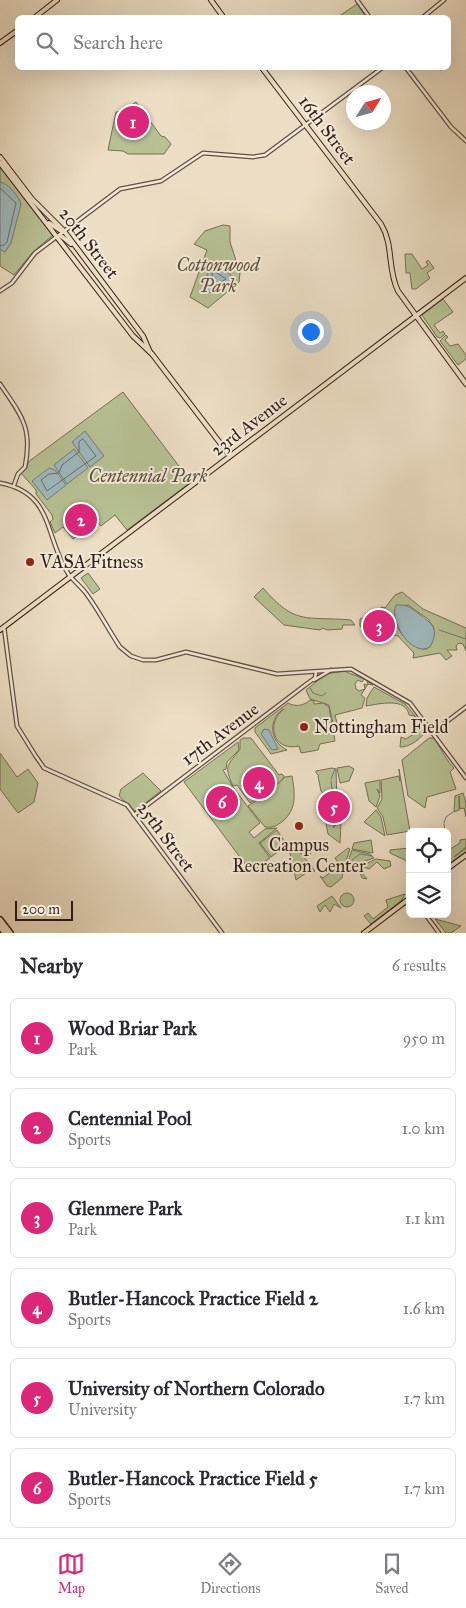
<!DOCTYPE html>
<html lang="en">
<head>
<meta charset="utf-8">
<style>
  :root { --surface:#fff; --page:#f7f7f7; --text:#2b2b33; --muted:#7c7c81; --line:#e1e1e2; --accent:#db2777 }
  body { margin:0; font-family:"IM FELL Great Primer",serif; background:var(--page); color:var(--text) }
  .controls { position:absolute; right:15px; bottom:15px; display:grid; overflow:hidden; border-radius:8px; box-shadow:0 5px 20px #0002 }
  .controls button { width:45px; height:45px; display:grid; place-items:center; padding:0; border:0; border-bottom:1px solid var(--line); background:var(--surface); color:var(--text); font:25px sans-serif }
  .compass { position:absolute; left:346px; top:85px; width:45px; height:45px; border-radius:50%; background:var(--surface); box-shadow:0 5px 20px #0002; rotate:53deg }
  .scale { position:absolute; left:15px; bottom:12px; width:58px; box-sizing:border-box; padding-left:5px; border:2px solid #311f14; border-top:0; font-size:14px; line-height:18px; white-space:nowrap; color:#311f14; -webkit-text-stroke:4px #f3ead9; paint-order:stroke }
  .you { position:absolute; left:310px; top:331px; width:18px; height:18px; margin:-12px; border:4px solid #fff; border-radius:50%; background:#1a73e8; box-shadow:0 0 0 8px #1a73e833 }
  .badge { display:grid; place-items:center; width:32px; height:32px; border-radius:50%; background:var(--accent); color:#fff; font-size:16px; font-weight:700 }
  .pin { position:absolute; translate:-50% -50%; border:2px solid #fff; box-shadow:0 1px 5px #0006 }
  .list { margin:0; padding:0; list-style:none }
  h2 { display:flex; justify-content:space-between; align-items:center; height:65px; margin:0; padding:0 20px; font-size:21px }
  h2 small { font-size:16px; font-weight:400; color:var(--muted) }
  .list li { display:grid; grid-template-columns:32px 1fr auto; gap:15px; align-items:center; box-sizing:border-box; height:80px; margin:0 10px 10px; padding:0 10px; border:1px solid var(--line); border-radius:8px }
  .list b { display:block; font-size:19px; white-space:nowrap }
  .list p { margin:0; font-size:16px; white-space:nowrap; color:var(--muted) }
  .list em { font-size:16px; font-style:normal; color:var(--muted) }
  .icon { flex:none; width:28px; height:28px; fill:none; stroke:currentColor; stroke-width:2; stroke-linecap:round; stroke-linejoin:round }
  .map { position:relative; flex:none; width:466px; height:933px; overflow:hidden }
  .search { position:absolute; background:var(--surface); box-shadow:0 5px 20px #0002; left:15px; right:15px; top:15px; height:55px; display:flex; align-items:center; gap:12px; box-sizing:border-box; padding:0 18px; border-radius:8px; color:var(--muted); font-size:19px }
  .sheet { height:605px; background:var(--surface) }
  nav { display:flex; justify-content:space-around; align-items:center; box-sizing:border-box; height:70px; border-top:1px solid var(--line); background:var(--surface); font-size:14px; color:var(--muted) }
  nav a { display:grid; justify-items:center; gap:2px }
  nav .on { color:var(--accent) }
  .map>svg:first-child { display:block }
</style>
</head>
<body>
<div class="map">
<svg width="466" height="933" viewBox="0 0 466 933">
  <rect width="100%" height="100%" fill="#ecdec4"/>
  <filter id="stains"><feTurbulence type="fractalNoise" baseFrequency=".004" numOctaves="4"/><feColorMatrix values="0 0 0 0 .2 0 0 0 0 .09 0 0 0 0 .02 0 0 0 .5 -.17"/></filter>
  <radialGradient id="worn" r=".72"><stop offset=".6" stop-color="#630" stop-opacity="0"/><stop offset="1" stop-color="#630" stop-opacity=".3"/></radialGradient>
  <!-- green -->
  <g fill="#b7c194" stroke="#747054" fill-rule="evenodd">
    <polygon points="357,4 366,17 338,17"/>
    <polygon points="136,102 161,136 165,137 171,144 164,154 128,154 123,151 108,150 116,112 124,111"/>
    <polygon points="0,165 53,235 32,253 14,275 0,266"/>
    <polygon points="223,225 230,226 230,242 240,273 239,282 208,308 190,297 207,250 194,244 205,231"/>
    <polygon points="405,254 412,254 422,269 428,265 426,262 428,260 434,268 427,273 430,278 416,289 412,289 410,273 406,273"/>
    <polygon points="443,299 453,312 434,325 440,333 443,331 445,334 440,338 437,337 422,315"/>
    <polygon points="446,335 448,337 445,340 450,346 458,344 466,355 466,359 458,365 440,341"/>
    <polygon points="123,392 191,482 127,530 115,515 101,526 97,522 73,539 63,527 55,533 50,522 53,519 52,515 36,494 36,490 21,473 27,468 28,462"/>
    <polygon points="88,573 100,589 93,594 81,578"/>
    <path d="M263,588C296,626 305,616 351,620L355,625H343L342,629L327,630L323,628L320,630L284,625L254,597Z"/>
    <path d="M402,592L423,609L466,628V651L463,644L459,643L456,646L457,650H447L452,656L446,660L440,653L413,658L414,653L398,636L364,629L360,626V619L374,613L382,607L385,608L395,595ZM408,605L428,619L434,628L432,643L427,649C409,651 386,620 398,606Z"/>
    <polygon points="344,671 364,679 362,682 358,680 355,684 356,689 359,691 365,689 364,684 367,685 368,683 366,680 373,685 368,684 361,695 365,698 362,708 335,715 338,727 334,728 329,705 310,699 306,690 326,674"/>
    <path d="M374,687L405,704L426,729C424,737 409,748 400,747L401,737L406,739L421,729L420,724L414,716L409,715C406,697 379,704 366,706L367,698Z"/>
    <path d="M310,700L314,701V704L323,703L329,707L335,741L320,744L318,750L301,753L299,746C272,752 266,722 284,709C272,715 269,732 278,743C280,746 284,748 287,750L271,754L255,732V728L288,703C295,707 304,706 310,700Z"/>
    <path d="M243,738H251L279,775L282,774L284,776L281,782L250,803L237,785L233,786C223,764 228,766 240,749V740Z"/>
    <path d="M429,738H434C440,747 448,763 454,768L450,772L456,789L427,797L425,808L408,796L402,760Z"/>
    <polygon points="238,742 239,750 227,762 226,769 223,770 233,787 260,823 249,832 254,838 265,829 277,828 259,843 270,858 261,864 260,863 261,865 251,872 184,782"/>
    <polygon points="0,753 17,777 28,769 38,783 34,802 18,813 0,789"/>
    <polygon points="349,766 354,769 349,781 340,783 337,768"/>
    <polygon points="332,768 336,769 337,803 342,818 331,808 330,803 330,807 323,805 324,801 328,798 321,791 318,776 319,776 316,773 316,771"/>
    <polygon points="399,769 410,831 387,835 383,817 377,808 382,799 381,780 399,776 400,781"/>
    <polygon points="143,773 161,791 135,811 119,796 121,789"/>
    <path d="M292,776C295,793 297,809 283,821C276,826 274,828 265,827L248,806L270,791L285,777Z"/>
    <polygon points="380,780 380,793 377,789 380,796 376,807 369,801 365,783"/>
    <polygon points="463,793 466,803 466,817 464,808 460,809 459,796 459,810 454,812 455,796"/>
    <polygon points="376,810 381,817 385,836 364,822"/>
    <polygon points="341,820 333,827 341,822 340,843 328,834 326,823"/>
    <polygon points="277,830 288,847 287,845 271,857 260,843"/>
    <polygon points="466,839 466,847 454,857 466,848 466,852 447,865 449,861 447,862 447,851 460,843 460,840"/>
    <polygon points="371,840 373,853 352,849 354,843"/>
    <polygon points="303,843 311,854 308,856 303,849 300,852 315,871 311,872 308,866 304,868 306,873 296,880 290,853"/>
    <polygon points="348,848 350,849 343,870 335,858"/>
    <polygon points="410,848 410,866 405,860 390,853 390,850"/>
    <polygon points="352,850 370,854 374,858 357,864 358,867 351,871 349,868 344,871 347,865 350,865 347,864"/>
    <polygon points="376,859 390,861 391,866 384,869 377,862 369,869 364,867 362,873 367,879 362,878 358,868"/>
    <polygon points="338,866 343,872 342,878 331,887 327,886 320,876 323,878"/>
    <circle cx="347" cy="900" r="7"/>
    <polygon points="405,894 401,901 371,924 364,916 368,913 373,919 388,907 386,900"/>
    <polygon points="332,896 341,908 334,904 330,912 325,905 320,912 317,906"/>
    <polygon points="435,919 461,926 451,933 446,933"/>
  </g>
  <!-- water -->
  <g fill="#9fb9bf" stroke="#737b7b">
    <path d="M0,182C9,184 18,195 21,204L11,243L5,252L0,249Z"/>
    <path d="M211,264L230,274L234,280C227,287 217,294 207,292L204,285Z"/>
    <polygon points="85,431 104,456 90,467 72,442"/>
    <polygon points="74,449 88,468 67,484 54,465"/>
    <polygon points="49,468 55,470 66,485 47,500 32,481"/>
    <path d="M396,605C409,605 409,607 419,614C432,624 440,628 430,647C411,658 389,620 396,605Z"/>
    <polygon points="264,729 269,730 278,749 272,750 261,734"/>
  </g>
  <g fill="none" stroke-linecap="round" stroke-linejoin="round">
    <!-- shore -->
    <g stroke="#686c6a" stroke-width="1">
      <polyline points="0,188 16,203 7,242 4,245 0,246"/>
      <polygon points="214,271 226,279 211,288 209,284"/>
      <polygon points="83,439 96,456 47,491 41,480 49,474 59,473 62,465 79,452 79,442"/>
    </g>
    <!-- stream -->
    <g stroke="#737b7b" stroke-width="1">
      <polyline points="390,617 393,617"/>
      <polyline points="362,622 386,618"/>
      <polyline points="439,630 466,639"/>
      <polyline points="310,688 313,693 322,696 326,693"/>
      <polyline points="331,779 335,769"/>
      <polyline points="331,781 332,789"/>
      <polyline points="333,809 333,791"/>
      <polyline points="327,821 331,811"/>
      <polyline points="327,823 330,824"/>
      <polyline points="444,823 446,817 453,812"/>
      <polyline points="444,824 445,832"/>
      <polyline points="447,843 450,847"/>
      <polyline points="352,860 360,854 372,856"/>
    </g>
    <!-- minor casing -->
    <g stroke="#604f40" stroke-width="5">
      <g id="minor">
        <polyline points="357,0 370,18"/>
        <polyline points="422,18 444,0"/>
        <polyline points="406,68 451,127 466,141"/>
        <polyline points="0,291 12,283 35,253 120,189 161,181 203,153 253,157 265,155 382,68"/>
        <path d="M0,384C21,415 33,427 25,467L18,474L14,485"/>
        <path d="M0,483C55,493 44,538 69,575C74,581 80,586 85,592C98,609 108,629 120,647L131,656L143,660H156L186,652L277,674L351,669L410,703L466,778"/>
        <polyline points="4,627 17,726 35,755 44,768 127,805 222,933"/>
        <polyline points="314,680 331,670"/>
        <polyline points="433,732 466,707"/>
        <polyline points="134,815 308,683 315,678 316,672"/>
        <polyline points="425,914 439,933"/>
      </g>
    </g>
    <!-- major casing -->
    <g stroke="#311f14" stroke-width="6">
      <g id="major">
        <polyline points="211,0 224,18"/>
        <polyline points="34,18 57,0"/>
        <polyline points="0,43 18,30"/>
        <path d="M262,68L381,224C394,245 387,269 398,291L466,384"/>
        <polyline points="0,157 32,199 64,231 143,336 150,352"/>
        <polyline points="0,163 133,336 152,354 230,456"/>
        <polyline points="49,223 63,232"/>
        <polyline points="60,235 71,244"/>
        <polyline points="0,630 466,278"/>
        <polyline points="447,869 466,855"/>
        <polyline points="364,933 410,898"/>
      </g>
    </g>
    <!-- highway casing -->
    <g stroke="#311f14" stroke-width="8">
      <g id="highway">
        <polyline points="0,920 10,933"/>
        <polyline points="0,926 5,933"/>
      </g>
    </g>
    <!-- minor -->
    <use href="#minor" stroke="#f3ead9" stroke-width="2.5"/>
    <!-- major -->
    <use href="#major" stroke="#ecdec4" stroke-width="4"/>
    <!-- highway -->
    <use href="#highway" stroke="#ecdec4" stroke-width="5"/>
  </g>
  <!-- markers -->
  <g fill="#8f2418" stroke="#f3ead9" stroke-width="2">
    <circle cx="30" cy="562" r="5"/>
    <circle cx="304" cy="727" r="5"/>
    <circle cx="299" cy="826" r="5"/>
  </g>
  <g text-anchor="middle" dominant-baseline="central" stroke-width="4" stroke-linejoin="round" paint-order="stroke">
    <!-- street labels -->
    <g font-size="18" fill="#311f14" stroke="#f3ead9">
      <text transform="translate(327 130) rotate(53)">16th Street</text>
      <text transform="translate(89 243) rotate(52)">20th Street</text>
      <text transform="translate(249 425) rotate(-37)">23rd Avenue</text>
      <text transform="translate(220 734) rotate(-37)">17th Avenue</text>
      <text transform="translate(166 837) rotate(53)">25th Street</text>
    </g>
    <!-- park labels -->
    <g font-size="18" font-style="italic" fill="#59503a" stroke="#f3ead9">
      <text x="218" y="265">Cottonwood<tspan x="218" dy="21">Park</tspan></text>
      <text x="148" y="476">Centennial Park</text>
    </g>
    <!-- poi labels -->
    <g font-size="18" fill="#311f14" stroke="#f3ead9" text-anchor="start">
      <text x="40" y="562">VASA Fitness</text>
      <text x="314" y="727">Nottingham Field</text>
      <text x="299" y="845" text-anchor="middle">Campus<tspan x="299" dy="21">Recreation Center</tspan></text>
    </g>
  </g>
  <rect width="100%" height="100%" filter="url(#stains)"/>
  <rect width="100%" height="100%" fill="url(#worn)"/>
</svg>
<div class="controls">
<button><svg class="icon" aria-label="locate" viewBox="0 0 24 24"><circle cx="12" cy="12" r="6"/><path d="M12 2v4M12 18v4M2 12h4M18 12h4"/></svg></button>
<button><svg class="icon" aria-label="layers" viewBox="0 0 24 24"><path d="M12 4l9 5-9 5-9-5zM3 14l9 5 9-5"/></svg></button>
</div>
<svg class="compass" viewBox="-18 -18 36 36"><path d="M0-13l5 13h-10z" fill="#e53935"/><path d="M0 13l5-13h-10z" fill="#7c7c81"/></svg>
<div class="scale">200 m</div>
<div class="you"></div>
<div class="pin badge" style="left:133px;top:122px">1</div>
<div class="pin badge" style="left:81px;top:520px">2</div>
<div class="pin badge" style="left:379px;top:626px">3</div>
<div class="pin badge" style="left:259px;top:783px">4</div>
<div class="pin badge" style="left:334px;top:807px">5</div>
<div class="pin badge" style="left:222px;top:802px">6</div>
<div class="search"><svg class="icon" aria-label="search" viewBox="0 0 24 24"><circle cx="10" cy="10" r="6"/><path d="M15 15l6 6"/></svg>Search here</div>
</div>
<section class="sheet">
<h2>Nearby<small>6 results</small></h2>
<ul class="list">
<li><span class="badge">1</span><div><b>Wood Briar Park</b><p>Park</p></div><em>950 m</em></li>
<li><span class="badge">2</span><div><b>Centennial Pool</b><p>Sports</p></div><em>1.0 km</em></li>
<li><span class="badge">3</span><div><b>Glenmere Park</b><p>Park</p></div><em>1.1 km</em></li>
<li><span class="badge">4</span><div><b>Butler-Hancock Practice Field 2</b><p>Sports</p></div><em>1.6 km</em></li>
<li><span class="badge">5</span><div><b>University of Northern Colorado</b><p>University</p></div><em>1.7 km</em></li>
<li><span class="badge">6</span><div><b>Butler-Hancock Practice Field 5</b><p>Sports</p></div><em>1.7 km</em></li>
</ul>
</section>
<nav>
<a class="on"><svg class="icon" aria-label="map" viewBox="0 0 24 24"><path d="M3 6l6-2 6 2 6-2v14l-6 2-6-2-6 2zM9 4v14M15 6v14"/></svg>Map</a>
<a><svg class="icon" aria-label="directions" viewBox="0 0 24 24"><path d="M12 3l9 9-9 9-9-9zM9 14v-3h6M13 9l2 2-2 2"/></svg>Directions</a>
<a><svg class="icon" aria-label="saved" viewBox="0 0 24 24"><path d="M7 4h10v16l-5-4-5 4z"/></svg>Saved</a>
</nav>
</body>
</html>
